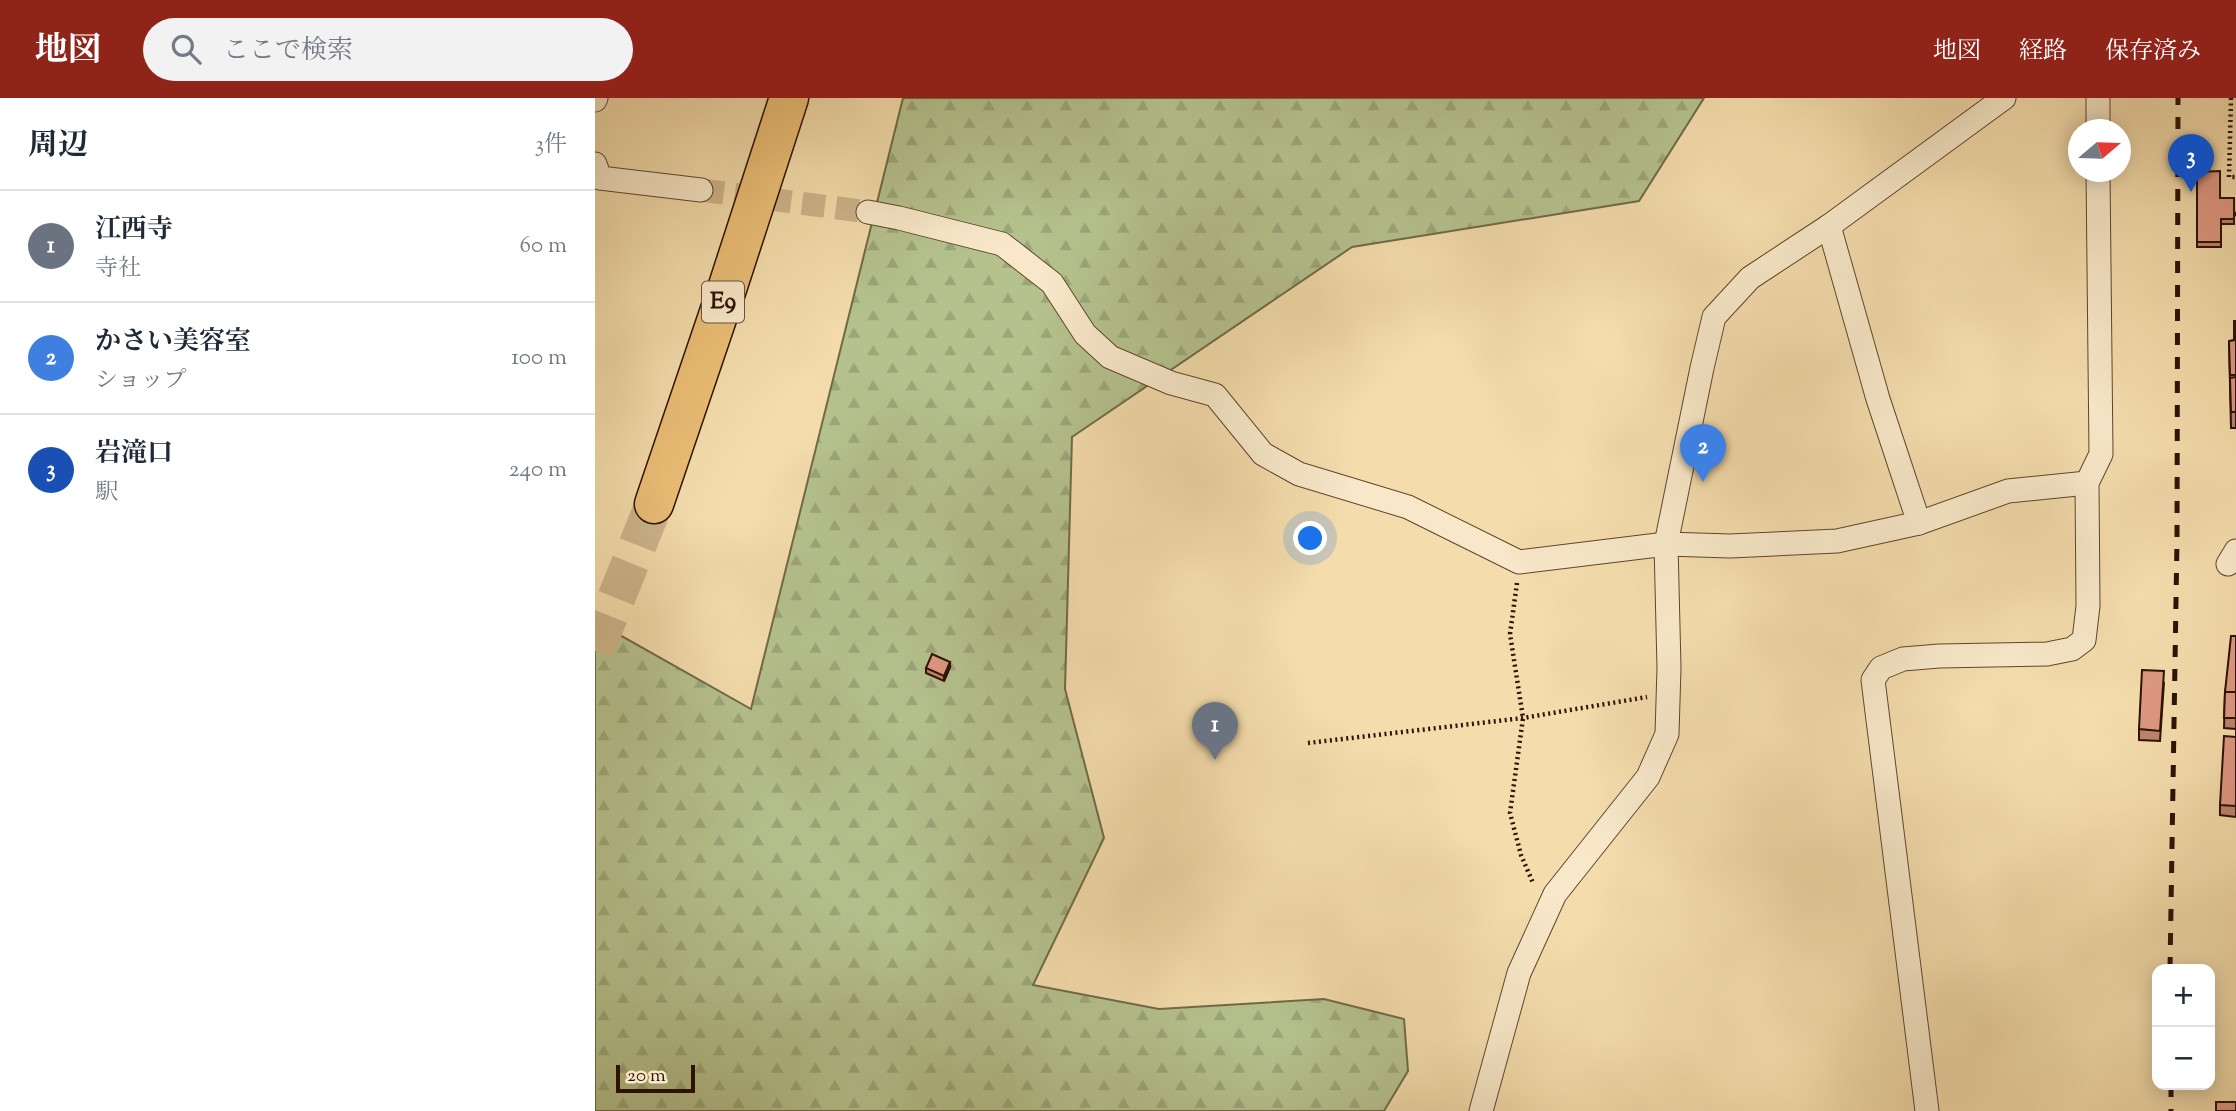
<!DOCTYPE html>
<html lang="ja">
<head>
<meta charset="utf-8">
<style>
  :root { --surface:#fff; --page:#f2f2f3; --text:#1f2937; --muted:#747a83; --line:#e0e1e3; --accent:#8f2418 }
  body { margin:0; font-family:"Sorts Mill Goudy","Noto Serif JP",serif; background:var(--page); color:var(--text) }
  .controls { position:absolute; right:21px; bottom:21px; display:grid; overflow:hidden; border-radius:14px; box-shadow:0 4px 18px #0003 }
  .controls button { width:63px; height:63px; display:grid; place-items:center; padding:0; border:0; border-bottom:2px solid var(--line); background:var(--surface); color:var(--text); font:35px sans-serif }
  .compass { position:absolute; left:1473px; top:21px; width:63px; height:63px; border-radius:50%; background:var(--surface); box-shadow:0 4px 18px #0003; rotate:71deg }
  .scale { position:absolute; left:21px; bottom:18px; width:79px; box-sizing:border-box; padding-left:7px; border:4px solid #2c1303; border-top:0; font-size:19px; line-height:24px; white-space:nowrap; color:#2c1303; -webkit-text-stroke:5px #f8e8c9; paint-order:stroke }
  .you { position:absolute; left:716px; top:441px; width:24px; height:24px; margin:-18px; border:5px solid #fff; border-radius:50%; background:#1a73e8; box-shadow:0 0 0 10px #1a73e833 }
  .badge { display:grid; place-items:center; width:46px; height:46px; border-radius:50%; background:var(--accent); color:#fff; font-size:23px; font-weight:700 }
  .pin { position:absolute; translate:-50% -58px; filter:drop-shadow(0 2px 4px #0008) }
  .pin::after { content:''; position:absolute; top:37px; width:24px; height:21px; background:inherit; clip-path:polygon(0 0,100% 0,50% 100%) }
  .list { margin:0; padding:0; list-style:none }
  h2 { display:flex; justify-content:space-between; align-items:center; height:91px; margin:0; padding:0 28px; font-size:30px }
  h2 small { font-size:23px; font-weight:400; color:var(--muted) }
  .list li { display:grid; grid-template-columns:46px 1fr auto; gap:21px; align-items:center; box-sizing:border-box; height:112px; padding:0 28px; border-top:2px solid var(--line) }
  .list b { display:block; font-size:26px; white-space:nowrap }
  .list p { margin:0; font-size:23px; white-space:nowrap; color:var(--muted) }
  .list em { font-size:23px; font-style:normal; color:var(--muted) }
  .icon { flex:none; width:38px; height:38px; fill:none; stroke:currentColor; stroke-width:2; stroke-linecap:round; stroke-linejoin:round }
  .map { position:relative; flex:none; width:1641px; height:1013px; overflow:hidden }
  header { display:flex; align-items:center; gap:42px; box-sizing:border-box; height:98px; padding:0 35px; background:var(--accent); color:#fff }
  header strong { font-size:33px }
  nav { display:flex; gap:38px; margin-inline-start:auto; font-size:24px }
  .search { width:490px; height:63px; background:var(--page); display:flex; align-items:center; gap:18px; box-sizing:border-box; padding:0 24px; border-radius:38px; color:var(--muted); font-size:26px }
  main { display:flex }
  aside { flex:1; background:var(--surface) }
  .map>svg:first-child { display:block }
</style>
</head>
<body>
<header>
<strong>地図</strong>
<div class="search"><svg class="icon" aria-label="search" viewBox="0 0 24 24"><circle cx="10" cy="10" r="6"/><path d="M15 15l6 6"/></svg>ここで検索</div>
<nav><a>地図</a><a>経路</a><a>保存済み</a></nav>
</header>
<main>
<aside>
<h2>周辺<small>3件</small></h2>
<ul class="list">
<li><span class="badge" style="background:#6b7280">1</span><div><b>江西寺</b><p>寺社</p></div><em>60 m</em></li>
<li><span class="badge" style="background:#3f7fe0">2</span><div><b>かさい美容室</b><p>ショップ</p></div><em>100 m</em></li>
<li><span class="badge" style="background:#1a4fb4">3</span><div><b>岩滝口</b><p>駅</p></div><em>240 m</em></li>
</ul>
</aside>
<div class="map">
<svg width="1641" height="1013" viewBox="0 0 1641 1013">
  <defs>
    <pattern id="forest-firs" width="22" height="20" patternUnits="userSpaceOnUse" patternTransform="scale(1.75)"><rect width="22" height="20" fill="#b5c28e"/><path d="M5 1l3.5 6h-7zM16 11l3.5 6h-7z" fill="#9ca679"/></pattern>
  </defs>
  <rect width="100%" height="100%" fill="#f4dcac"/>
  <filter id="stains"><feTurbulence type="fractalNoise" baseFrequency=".00286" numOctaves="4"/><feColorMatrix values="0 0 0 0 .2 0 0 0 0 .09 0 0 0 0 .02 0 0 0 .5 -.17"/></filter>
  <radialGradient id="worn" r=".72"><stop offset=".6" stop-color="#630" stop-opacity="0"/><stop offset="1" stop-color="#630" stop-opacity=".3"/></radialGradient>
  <!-- forest -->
  <polygon fill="url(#forest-firs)" stroke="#706a48" stroke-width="2" points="308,0 1109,0 1044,103 757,149 477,339 470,591 509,740 438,887 564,911 729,901 809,921 813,973 789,1013 0,1013 0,523 156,611"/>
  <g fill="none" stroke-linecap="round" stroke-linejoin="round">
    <!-- minor-tunnel -->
    <polyline stroke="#ccb48a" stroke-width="23" stroke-dasharray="23 11" stroke-linecap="butt" points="106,92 273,114"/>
    <!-- motorway-tunnel -->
    <polyline stroke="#ccb48a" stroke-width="38" stroke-dasharray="38 19" stroke-linecap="butt" points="0,553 59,406"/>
    <!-- minor casing -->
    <g stroke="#5e452d" stroke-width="25">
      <g id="minor">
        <polyline points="0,2 1,0"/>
        <polyline points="1503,32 1503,0"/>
        <polyline points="0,66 5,80 106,92"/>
        <polyline points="273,114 304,120 407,146 457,185 490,236 515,259 576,285 620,297 668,356 704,376 813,409 924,464 1071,446 1135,448 1242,443 1324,425 1413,393 1492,385"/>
        <polyline points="1234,128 1283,301 1324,425"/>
        <polyline points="1633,466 1641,453"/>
        <polyline points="886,1013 924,875 960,796 1053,679 1072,636 1074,570 1071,446 1107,270 1119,219 1155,180 1234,128 1409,0"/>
        <polyline points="1332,1013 1278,582 1286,570 1308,561 1344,558 1452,556 1477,551 1489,542 1493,508 1492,385 1506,356 1503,74"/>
      </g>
    </g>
    <!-- motorway casing -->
    <g stroke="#2c1303" stroke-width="41">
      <polyline id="motorway" points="59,406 131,194 194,0"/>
    </g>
    <!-- path -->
    <g stroke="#2c1303" stroke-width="4.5" stroke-dasharray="2 3.5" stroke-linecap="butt">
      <polyline points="1636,0 1634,79 1641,79"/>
      <polyline points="1639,116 1641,116"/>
      <polyline points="922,485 915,536 928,620 915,715 926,757 938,785"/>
      <polyline points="713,645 928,620 1052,599"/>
    </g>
    <!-- minor -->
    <use href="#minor" stroke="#f8e8c9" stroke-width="23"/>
    <!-- motorway -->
    <use href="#motorway" stroke="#eabe76" stroke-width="38"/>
    <!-- rail -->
    <g stroke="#2c1303" stroke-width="5" stroke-dasharray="12 12" stroke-linecap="butt">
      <polyline points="1575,871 1582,442 1583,0"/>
      <polyline points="1576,987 1576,1013"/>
    </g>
  </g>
  <!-- wall -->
  <g fill="#bf8370" stroke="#2c1303" stroke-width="2">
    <polygon points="1602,74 1625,100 1639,100 1639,126 1626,126 1626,149 1602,149"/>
    <polygon points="1639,223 1641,223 1641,330 1636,330 1634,243 1639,242"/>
    <polygon points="1641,538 1641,639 1641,631 1629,630 1630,594"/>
    <polygon points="355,569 349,583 331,575 331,570"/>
    <polygon points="1569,584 1565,643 1544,642 1544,631"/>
    <polygon points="1641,639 1641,719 1625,717 1625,707"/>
  </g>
  <!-- shaded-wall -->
  <polygon fill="#9b6a5b" stroke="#2c1303" stroke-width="2" points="355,564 355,569 349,583 349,578"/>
  <!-- building -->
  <g fill="#de9882" stroke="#2c1303" stroke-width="2">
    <polygon points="1625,73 1625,100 1639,100 1639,121 1626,121 1626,144 1602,144 1602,74"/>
    <rect x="1639" y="223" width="2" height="14"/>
    <polygon points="1641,242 1641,277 1635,277 1634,243"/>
    <polygon points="1641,279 1641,314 1636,314 1635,280"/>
    <polygon points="1636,538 1641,538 1641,594 1630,594"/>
    <polygon points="337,556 355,564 349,578 331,570"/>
    <polygon points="1547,572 1569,573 1565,633 1544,631"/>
    <polygon points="1630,594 1641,594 1641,620 1629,620"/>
    <polygon points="1629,638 1641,639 1641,708 1625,707"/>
    <rect x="1621" y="1004" width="20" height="9"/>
  </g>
  <g text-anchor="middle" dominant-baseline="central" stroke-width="6" stroke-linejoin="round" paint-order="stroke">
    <!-- shield labels -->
    <rect fill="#f8e8c9" stroke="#69533e" stroke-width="2" x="107" y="183.5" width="42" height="41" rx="5"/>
    <g font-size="24" font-weight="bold" fill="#2c1303">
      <text x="128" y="204">E9</text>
    </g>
  </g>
  <rect width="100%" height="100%" filter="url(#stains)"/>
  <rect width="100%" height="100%" fill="url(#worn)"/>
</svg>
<div class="controls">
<button>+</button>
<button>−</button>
</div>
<svg class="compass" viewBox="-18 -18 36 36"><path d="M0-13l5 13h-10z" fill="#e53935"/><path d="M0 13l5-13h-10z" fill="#747a83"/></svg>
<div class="scale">20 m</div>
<div class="you"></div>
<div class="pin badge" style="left:620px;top:662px;background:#6b7280">1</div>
<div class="pin badge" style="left:1108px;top:384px;background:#3f7fe0">2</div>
<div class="pin badge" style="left:1596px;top:94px;background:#1a4fb4">3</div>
</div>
</main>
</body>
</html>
